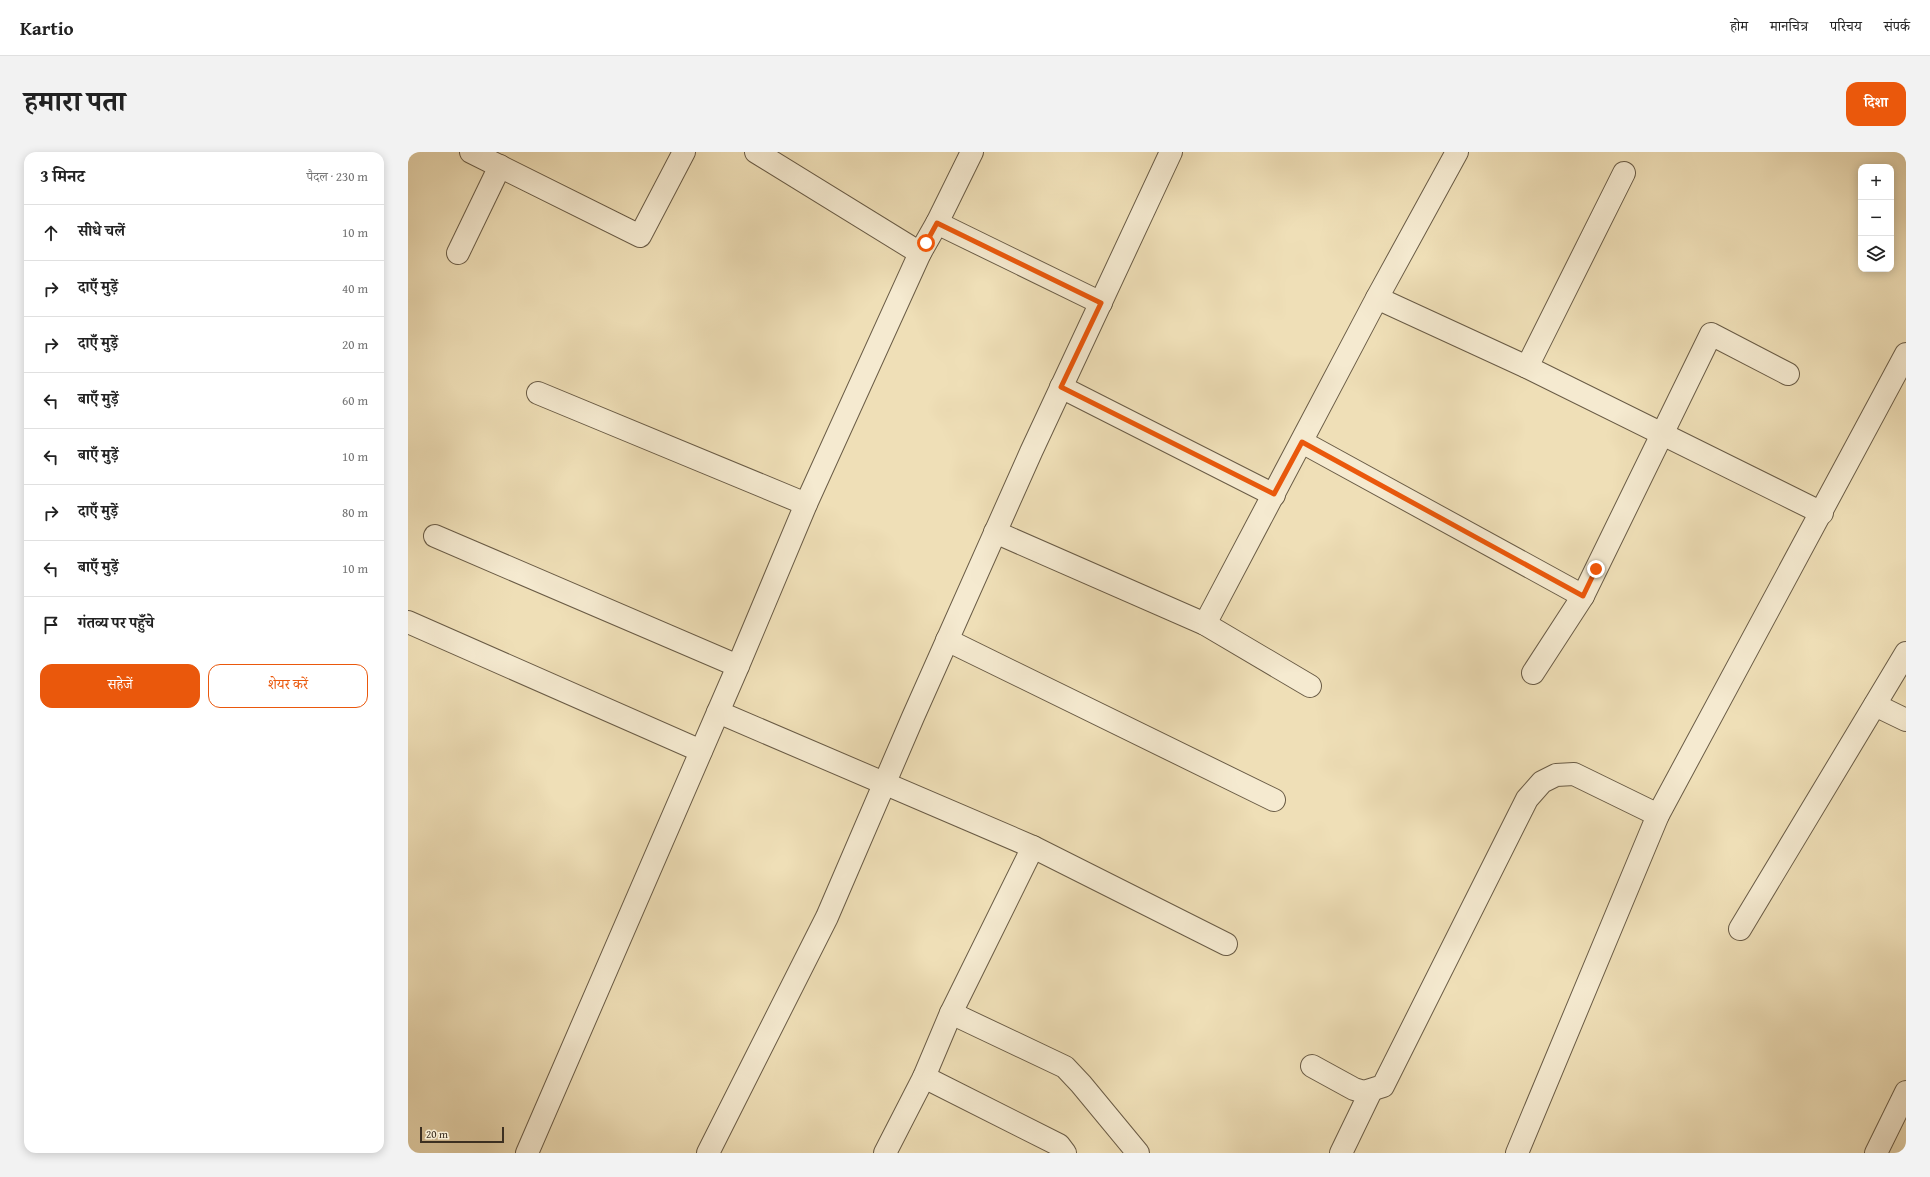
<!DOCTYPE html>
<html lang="hi">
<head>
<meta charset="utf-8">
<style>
  :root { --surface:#fff; --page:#f2f2f2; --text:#222; --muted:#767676; --line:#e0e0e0; --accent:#ea580c }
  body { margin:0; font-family:"Gentium Book Plus","Noto Serif Devanagari",serif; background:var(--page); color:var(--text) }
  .controls { position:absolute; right:12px; top:12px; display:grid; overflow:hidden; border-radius:8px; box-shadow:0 2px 10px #0003 }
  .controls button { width:36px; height:36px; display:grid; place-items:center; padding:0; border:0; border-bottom:1px solid var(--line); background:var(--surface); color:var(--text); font:20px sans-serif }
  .scale { position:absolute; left:12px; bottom:10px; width:84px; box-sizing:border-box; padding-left:4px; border:2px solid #3d3021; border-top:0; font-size:11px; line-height:14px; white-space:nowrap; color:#3d3021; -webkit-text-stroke:3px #f5ead0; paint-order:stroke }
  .stop { position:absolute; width:12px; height:12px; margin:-9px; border:3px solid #ea580c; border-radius:50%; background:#fff }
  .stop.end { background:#ea580c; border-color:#fff; box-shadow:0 1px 4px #0008 }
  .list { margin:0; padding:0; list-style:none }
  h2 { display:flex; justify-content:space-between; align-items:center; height:52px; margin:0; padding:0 16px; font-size:17px }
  h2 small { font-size:13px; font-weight:400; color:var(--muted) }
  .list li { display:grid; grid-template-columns:26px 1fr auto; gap:12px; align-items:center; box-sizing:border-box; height:56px; padding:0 16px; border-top:1px solid var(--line) }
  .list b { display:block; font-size:15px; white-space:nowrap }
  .list em { font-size:13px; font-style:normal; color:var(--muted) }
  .actions { display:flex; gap:8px; padding:12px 16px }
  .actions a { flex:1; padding:9px 0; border:1px solid var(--accent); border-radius:12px; text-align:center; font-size:14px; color:var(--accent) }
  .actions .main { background:var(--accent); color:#fff }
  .icon { flex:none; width:22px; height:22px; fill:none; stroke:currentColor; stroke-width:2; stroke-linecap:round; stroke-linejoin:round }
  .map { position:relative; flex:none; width:1498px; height:1001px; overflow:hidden; border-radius:12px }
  header { display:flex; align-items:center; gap:24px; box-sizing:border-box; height:56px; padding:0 20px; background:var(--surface); border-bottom:1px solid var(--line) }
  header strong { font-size:19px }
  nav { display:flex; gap:22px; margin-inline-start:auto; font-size:14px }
  .intro { display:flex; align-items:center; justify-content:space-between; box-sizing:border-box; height:96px; padding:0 24px }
  h1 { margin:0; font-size:28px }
  .button { padding:10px 18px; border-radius:12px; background:var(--accent); color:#fff; font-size:14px; font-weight:700 }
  main { display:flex; gap:24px; padding:0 24px }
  aside { flex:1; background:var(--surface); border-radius:12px; box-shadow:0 2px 10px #0003 }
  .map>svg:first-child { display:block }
</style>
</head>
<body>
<header>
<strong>Kartio</strong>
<nav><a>होम</a><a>मानचित्र</a><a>परिचय</a><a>संपर्क</a></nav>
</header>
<div class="intro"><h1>हमारा पता</h1><a class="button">दिशा</a></div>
<main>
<aside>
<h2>3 मिनट<small>पैदल · 230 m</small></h2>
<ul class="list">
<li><svg class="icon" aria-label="ahead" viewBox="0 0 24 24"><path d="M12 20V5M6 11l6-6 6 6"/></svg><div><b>सीधे चलें</b></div><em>10 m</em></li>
<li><svg class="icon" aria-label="right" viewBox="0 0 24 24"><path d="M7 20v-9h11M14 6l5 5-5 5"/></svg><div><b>दाएँ मुड़ें</b></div><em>40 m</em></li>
<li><svg class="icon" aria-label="right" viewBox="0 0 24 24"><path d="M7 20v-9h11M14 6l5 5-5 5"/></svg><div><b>दाएँ मुड़ें</b></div><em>20 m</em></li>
<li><svg class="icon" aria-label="left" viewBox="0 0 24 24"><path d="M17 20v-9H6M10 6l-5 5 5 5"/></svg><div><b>बाएँ मुड़ें</b></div><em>60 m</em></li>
<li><svg class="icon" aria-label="left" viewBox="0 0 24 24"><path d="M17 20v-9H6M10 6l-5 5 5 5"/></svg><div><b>बाएँ मुड़ें</b></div><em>10 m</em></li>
<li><svg class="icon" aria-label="right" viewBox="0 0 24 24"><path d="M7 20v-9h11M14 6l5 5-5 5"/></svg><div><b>दाएँ मुड़ें</b></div><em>80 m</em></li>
<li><svg class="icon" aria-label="left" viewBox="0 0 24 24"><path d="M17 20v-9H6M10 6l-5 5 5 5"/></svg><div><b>बाएँ मुड़ें</b></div><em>10 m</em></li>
<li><svg class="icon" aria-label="arrive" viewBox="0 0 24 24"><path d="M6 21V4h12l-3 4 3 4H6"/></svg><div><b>गंतव्य पर पहुँचे</b></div></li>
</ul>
<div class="actions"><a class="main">सहेजें</a><a>शेयर करें</a></div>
</aside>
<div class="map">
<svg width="1498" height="1001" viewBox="0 0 1498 1001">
  <rect width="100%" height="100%" fill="#efdfb7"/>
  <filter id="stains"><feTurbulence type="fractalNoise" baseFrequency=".005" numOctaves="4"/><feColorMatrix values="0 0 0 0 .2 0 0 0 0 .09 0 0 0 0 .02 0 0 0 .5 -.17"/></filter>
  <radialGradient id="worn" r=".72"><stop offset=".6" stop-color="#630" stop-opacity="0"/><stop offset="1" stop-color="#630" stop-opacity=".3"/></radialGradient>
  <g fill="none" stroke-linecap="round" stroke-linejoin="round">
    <!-- minor casing -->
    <g stroke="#6a5c46" stroke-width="24">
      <g id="minor">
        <polyline points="63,0 232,84 276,0"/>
        <polyline points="348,0 512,101"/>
        <polyline points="529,71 693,151"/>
        <polyline points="50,101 92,14"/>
        <polyline points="969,146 1119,215 1414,361"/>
        <polyline points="1119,215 1216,21"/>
        <polyline points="653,235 866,343"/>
        <polyline points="130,241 398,352"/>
        <polyline points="894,290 1175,444"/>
        <polyline points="587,380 797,472 902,534"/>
        <polyline points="27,384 330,514"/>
        <polyline points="0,470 293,599"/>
        <polyline points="797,472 969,146 1049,0"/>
        <polyline points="539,488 866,648"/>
        <polyline points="1125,521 1175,444 1303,182 1380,222"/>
        <polyline points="1467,553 1498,568"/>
        <polyline points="310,560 625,695 818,792"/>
        <polyline points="1332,777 1498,501"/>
        <polyline points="543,861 657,915 673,932 730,1001"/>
        <polyline points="904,914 946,937 956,940 975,934 1119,647 1134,630 1148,623 1166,622 1250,663"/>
        <polyline points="516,925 651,993 657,1001"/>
        <polyline points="119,1001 330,514 398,352 512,101 529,71 564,0"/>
        <polyline points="300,1001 419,765 505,565 623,300 763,0"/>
        <polyline points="477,1001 516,925 543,861 625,695"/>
        <polyline points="933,1001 963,939"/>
        <polyline points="1109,1001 1250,663 1498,202"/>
        <polyline points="1468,1001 1498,940"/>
      </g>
    </g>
    <!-- minor -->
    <use href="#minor" stroke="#f5ead0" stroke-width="22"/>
  </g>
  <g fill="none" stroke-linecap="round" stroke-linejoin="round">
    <!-- route -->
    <polyline stroke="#ea580c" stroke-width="5" points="518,91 529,71 693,151 653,235 866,342 894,290 1175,444 1188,417"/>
  </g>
  <rect width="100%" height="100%" filter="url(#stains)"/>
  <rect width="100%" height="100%" fill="url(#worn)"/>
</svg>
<div class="controls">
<button>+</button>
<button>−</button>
<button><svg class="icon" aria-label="layers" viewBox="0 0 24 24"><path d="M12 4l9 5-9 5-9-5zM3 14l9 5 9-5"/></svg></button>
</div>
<div class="scale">20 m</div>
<div class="stop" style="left:518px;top:91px"></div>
<div class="stop end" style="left:1188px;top:417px"></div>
</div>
</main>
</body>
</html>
